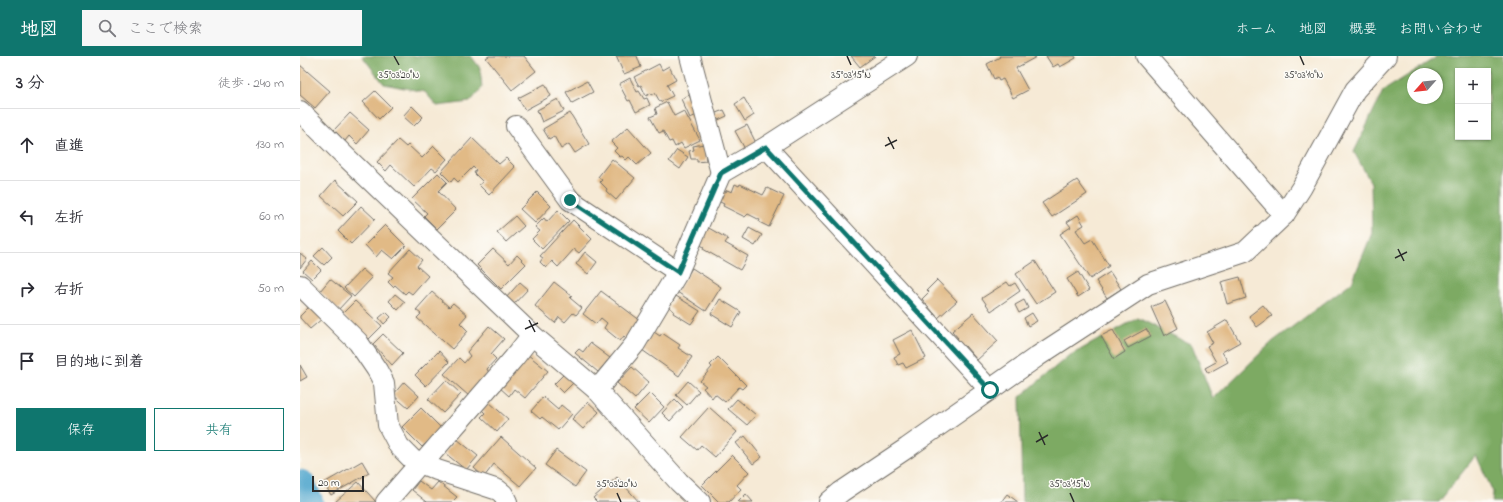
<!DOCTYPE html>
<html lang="ja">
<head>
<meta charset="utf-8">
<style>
  :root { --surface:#fff; --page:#f7f7f7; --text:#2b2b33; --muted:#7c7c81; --line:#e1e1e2; --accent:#0f766e }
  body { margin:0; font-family:"Indie Flower","Klee One",sans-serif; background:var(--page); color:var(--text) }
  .controls { position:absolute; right:12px; top:12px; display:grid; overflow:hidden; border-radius:0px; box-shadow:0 1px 3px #0004 }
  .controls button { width:36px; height:36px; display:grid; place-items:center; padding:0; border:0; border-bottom:1px solid var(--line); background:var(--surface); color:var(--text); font:20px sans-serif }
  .compass { position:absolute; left:1107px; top:12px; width:36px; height:36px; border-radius:50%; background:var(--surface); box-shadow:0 1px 3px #0004; rotate:243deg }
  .scale { position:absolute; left:12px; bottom:10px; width:52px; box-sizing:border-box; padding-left:4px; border:2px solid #2b2b2b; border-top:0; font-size:11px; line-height:14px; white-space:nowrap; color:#2b2b2b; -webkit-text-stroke:3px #fdfcf7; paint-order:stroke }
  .stop { position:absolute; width:12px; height:12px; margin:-9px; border:3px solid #0f766e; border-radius:50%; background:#fff }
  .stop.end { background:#0f766e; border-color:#fff; box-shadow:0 1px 4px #0008 }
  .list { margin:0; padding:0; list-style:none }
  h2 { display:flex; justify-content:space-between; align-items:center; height:52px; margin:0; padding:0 16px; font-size:17px }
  h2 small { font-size:13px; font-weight:400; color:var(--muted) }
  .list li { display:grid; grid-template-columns:26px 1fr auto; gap:12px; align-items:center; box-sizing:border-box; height:72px; padding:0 16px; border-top:1px solid var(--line) }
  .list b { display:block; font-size:15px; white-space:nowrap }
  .list em { font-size:13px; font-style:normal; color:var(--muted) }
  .actions { display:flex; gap:8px; padding:12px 16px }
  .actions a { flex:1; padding:9px 0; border:1px solid var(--accent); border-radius:0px; text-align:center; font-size:14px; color:var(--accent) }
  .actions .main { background:var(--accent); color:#fff }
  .icon { flex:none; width:22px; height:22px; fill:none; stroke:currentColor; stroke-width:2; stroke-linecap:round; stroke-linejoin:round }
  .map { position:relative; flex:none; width:1203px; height:446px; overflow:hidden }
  header { display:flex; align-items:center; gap:24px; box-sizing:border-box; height:56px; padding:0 20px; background:var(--accent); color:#fff }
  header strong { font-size:19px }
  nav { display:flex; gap:22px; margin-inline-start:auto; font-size:14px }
  .search { width:280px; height:36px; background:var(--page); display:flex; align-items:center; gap:10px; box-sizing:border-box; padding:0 14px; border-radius:0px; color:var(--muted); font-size:15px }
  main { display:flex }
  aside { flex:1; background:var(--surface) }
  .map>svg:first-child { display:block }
</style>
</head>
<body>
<header>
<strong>地図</strong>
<div class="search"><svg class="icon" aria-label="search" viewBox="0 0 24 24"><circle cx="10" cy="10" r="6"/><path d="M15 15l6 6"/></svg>ここで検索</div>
<nav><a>ホーム</a><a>地図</a><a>概要</a><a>お問い合わせ</a></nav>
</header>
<main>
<aside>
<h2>3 分<small>徒歩 · 240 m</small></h2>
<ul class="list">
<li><svg class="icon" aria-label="ahead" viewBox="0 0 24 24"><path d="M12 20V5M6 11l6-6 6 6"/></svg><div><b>直進</b></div><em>130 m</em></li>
<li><svg class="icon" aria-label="left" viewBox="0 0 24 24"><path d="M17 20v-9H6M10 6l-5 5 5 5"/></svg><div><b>左折</b></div><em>60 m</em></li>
<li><svg class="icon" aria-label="right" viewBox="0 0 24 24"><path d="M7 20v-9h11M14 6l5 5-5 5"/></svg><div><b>右折</b></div><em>50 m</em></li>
<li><svg class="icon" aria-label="arrive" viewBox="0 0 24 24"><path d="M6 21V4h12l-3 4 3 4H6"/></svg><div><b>目的地に到着</b></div></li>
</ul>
<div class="actions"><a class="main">保存</a><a>共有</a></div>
</aside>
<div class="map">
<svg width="1203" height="446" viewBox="0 0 1203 446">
  <rect width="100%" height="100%" fill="#fdfcf7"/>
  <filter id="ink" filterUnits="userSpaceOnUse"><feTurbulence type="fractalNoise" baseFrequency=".025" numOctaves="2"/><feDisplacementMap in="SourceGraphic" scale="8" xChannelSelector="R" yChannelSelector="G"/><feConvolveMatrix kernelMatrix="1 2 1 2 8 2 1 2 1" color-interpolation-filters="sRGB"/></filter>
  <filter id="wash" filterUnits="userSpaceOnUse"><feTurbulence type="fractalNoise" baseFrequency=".012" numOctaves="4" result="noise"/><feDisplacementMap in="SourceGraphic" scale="16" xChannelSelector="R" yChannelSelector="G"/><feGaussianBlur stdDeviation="0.9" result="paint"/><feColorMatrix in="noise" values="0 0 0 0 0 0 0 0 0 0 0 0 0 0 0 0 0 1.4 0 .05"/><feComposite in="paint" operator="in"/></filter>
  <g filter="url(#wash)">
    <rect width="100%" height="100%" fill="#f6ead6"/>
    <!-- forest -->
    <g fill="#7daa63" stroke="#546a47" fill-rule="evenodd">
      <polygon points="62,0 171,0 180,12 182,32 170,46 137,50 125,36 84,28"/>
      <path d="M1138,0H1203V446H1192L1193,436L1176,399L1139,446H722L720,341L767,301L838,262L892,289L913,343L972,286L1052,226L1072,177L1071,127L1054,96L1083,35ZM1158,15H1188V81H1158ZM1113,18H1137V42H1113Z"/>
    </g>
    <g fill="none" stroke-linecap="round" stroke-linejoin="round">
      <!-- river -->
      <polyline stroke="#52a7ce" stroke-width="31" points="0,429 8,446"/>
    </g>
    <g id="blocks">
      <!-- building -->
      <g fill="#e1ba86">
        <polygon points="189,0 224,0 236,15 212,34 186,2"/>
        <polygon points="316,0 337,0 341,11 324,18"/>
        <polygon points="551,0 575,0 560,11"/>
        <polygon points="699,0 735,0 736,1 716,12 728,34 713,42 703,23 699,25 697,21 694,23 687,8 700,1"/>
        <polygon points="746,0 775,0 776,2 760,11 758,8 753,11"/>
        <polygon points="359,8 362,14 369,10 376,24 367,29 373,40 360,46 355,37 352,39 351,37 346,40 341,29 339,30 334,21"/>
        <polygon points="0,9 30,35 15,52 0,39"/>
        <polygon points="330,22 337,36 339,35 344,43 347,42 350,49 336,56 330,44 328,45 319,28"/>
        <polygon points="287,25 293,36 272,47 266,36"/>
        <polygon points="245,28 251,40 225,54 218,42"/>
        <polygon points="75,35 91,51 79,63 63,46"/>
        <polygon points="389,39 397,59 390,62 381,43"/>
        <polygon points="444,42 454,59 445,65 435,48"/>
        <polygon points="258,43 264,55 242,66 237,54"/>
        <polygon points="367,46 374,60 384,55 400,84 384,92 381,87 375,91 372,85 369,86 363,75 359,77 350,61 357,58 355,52"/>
        <polygon points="112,50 123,61 114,70 103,60"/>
        <polygon points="424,54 427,60 416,65 413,58"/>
        <polygon points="50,57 69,74 57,88 49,80 45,85 34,74"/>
        <polygon points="270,57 289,88 275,97 269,88 261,93 254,80 249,83 243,73"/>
        <polygon points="447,69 456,87 445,93 435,75"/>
        <polygon points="328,71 351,97 337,109 329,101 326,104 322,100 320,101 314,95 317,92 311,86"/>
        <polygon points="172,82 199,108 206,102 215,111 189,139 179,129 183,126 174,117 176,114 173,111 158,126 154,122 151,126 141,116"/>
        <polygon points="98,84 106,91 108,89 122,102 134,90 147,103 136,115 132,112 114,131 91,109 86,115 77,106"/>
        <polygon points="404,88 406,105 397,106 397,103 391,103 389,95 394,94 393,90"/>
        <polygon points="377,94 388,101 380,113 369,105"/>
        <polygon points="312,103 335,122 316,144 306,135 307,133 300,126 302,124 298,121"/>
        <polygon points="138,117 147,126 138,135 156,154 137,173 124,160 127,157 112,143"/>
        <polygon points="35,124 58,145 43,160 21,140"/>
        <polygon points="777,124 787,138 752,161 742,147"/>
        <polygon points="435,128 439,130 440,128 463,139 467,132 484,140 469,171 459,166 460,164 448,158 445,161 423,150 424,148 416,144 423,135 426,136 427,134 432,136"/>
        <polygon points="237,136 251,150 235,167 220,153"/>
        <polygon points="61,150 75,163 51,188 38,175"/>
        <polygon points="258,154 269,165 242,193 232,183 240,175 235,171 244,162 247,166"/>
        <polygon points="778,159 784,169 776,174 785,187 792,183 809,210 790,223 760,178 771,171 767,166"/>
        <polygon points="215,160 224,170 206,186 197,176"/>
        <polygon points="273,164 292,183 279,197 274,193 258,211 252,205 246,212 240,206 243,202 240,200"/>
        <polygon points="85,169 106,190 93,203 82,194 76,201 65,189"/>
        <polygon points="407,171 428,183 425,187 448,200 440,214 403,193 404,191 397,187"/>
        <polygon points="449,172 462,179 455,190 443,183"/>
        <polygon points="23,191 32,201 24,209 14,200"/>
        <polygon points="110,193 122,204 117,210 128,220 112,238 108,235 105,238 95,229 93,231 88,226 93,221 88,217"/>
        <polygon points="193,193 209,208 217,199 226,208 201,233 177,209"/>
        <polygon points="285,196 297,206 288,218 276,208"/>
        <polygon points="0,197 7,203 0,212"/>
        <polygon points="12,205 21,214 12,223 3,215"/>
        <polygon points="735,205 755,236 736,248 716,218"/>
        <polygon points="392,212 421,231 406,255 377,236"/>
        <polygon points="62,213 72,222 54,241 44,232"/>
        <polygon points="778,216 789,234 778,241 767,223"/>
        <polygon points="810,216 821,233 807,242 796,225"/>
        <polygon points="940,221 946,242 927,248 921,226"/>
        <polygon points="30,223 51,240 38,254 20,235"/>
        <polygon points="637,224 657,245 638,262 622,243 629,236 627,234"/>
        <polygon points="220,226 228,233 213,249 206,242"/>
        <polygon points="254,226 272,240 270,242 282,252 276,259 273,257 265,266 259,261 255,267 235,250"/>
        <polygon points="707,226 710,230 715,227 720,235 691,255 682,242"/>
        <polygon points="301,235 341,265 327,283 324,280 320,285 304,272 307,267 301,262 296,268 283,258"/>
        <polygon points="132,236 149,251 153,247 167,259 160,267 168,275 152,293 117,262 121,258 116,254"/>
        <polygon points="95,238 105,246 98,254 89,245"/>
        <polygon points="376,240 400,255 391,268 373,257 374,255 369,251"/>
        <polygon points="420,243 441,256 432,271 411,258"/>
        <polygon points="724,244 728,252 719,257 715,249"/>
        <polygon points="55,245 82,270 68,284 42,258"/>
        <polygon points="865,245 878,272 864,280 851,251"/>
        <polygon points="11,249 23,262 10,273 0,262 0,260"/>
        <polygon points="963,249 972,260 957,271 949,260"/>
        <polygon points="86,256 91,261 84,268 79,262"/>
        <polygon points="673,257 698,285 677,304 665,290 661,294 654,286 658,282 652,275"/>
        <polygon points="732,257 737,265 728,270 724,262"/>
        <polygon points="927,264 940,286 922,296 928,306 908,317 905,312 916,306 907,290 913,287 907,276"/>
        <polygon points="189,270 204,283 191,298 196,303 187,313 189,317 169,340 144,318 159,302 164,307 170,300 167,296"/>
        <polygon points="846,273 851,280 828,292 824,285"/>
        <polygon points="612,274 626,302 606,312 603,307 598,309 594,301 600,298 593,284"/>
        <polygon points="813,274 825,296 814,303 801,280"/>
        <polygon points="354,276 360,280 362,277 380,289 378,292 392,301 379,320 342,294"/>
        <polygon points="83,278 103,297 92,309 73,288"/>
        <polygon points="290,287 310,302 298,316 275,297 279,293 283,296"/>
        <polygon points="139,295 149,306 126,330 115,319"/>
        <polygon points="227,298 248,315 225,342 214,333 209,340 199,331"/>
        <polygon points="418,301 446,329 442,333 439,331 425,346 415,338 412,342 403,332 406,330 400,325 412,311 410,309"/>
        <polygon points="0,309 7,321 0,325"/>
        <polygon points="332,311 349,326 335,343 317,327"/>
        <polygon points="265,317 274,326 263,337 254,328"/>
        <polygon points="146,324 161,338 143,357 128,343"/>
        <polygon points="388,325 399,335 387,349 376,339"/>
        <polygon points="104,326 119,340 108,352 93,339"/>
        <polygon points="350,337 364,351 349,367 334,353"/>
        <polygon points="243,341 258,354 261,349 272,358 258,374 242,361 240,363 231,355"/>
        <polygon points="375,343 383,351 370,365 362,357"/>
        <polygon points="437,343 456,359 447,369 428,353"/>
        <polygon points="189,346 208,363 197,376 181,361 185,357 182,354"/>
        <polygon points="288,346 299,356 283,373 272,363"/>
        <polygon points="409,351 437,376 415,401 401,389 397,394 382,381"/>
        <polygon points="121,352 141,372 122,391 102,371"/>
        <polygon points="445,380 462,401 453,408 436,387"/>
        <polygon points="201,381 236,412 220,430 194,408 184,421 174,412"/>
        <polygon points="157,383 178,400 166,414 145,397"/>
        <polygon points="256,394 286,416 275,431 245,409"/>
        <polygon points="432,399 449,416 437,429 441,433 429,446 419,446 402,429"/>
        <polygon points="62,405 69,417 31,439 24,427"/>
        <polygon points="317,421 339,446 297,446 293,442"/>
        <polygon points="119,425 131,434 138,426 157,441 152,446 127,446 112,434"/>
        <polygon points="58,426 76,446 35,446"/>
        <polygon points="446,438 453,446 438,446"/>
        <polygon points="707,438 718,446 701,446"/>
      </g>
    </g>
  </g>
  <g filter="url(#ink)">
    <use href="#blocks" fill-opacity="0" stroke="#726e67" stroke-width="1"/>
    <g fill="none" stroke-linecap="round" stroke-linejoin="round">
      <!-- minor casing -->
      <g stroke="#726e67" stroke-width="22">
        <g id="minor">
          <polyline points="390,0 421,117"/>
          <polyline points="846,0 984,159"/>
          <polyline points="0,55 45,100 232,279 297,334 379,426 400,446"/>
          <polyline points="216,70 270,144 378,216"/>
          <polyline points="466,91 690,334"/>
          <polyline points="0,229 58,286 77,314 84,327 88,369 99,390 113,404 137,414 198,434 203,438 207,446"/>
          <polyline points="297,334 335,288 378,216 421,117 466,91 607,0"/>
          <polyline points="122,408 214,302 232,279"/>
          <polyline points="86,446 120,407"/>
          <polyline points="529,446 541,436 607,392 738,300 848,228 945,196 984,159 1002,131 1055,34 1086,0"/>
        </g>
      </g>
      <!-- minor -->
      <use href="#minor" stroke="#fff" stroke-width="20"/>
    </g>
  </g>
  <g fill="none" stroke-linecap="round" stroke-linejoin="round" filter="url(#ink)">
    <!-- route -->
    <polyline stroke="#0f766e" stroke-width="5" points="270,144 378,216 421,117 466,91 690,334"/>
  </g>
  <!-- ticks -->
  <path fill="none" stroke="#2b2b2b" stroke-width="1.5" d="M94,0L99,9M547,0L551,9M1000,0L1004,9M588,81L594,93M585,90L597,84M1098,193L1104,205M1095,202L1107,196M229,264L235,276M225,273L238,267M739,376L745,389M736,386L748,379M317,437L321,446M770,437L774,446"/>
  <g font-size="10" text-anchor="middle" fill="#2b2b2b" stroke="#fdfcf7" stroke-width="3" stroke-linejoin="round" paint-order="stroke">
    <text x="99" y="22">35°03'20"N</text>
    <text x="551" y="22">35°03'15"N</text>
    <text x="1004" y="22">35°03'10"N</text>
    <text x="317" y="431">35°03'20"N</text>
    <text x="770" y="431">35°03'15"N</text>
  </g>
</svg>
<div class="controls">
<button>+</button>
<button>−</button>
</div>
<svg class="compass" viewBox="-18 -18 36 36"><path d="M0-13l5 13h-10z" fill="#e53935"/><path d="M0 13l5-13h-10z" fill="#7c7c81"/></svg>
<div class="scale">20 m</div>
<div class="stop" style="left:690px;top:334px"></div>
<div class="stop end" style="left:270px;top:144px"></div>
</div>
</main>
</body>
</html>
